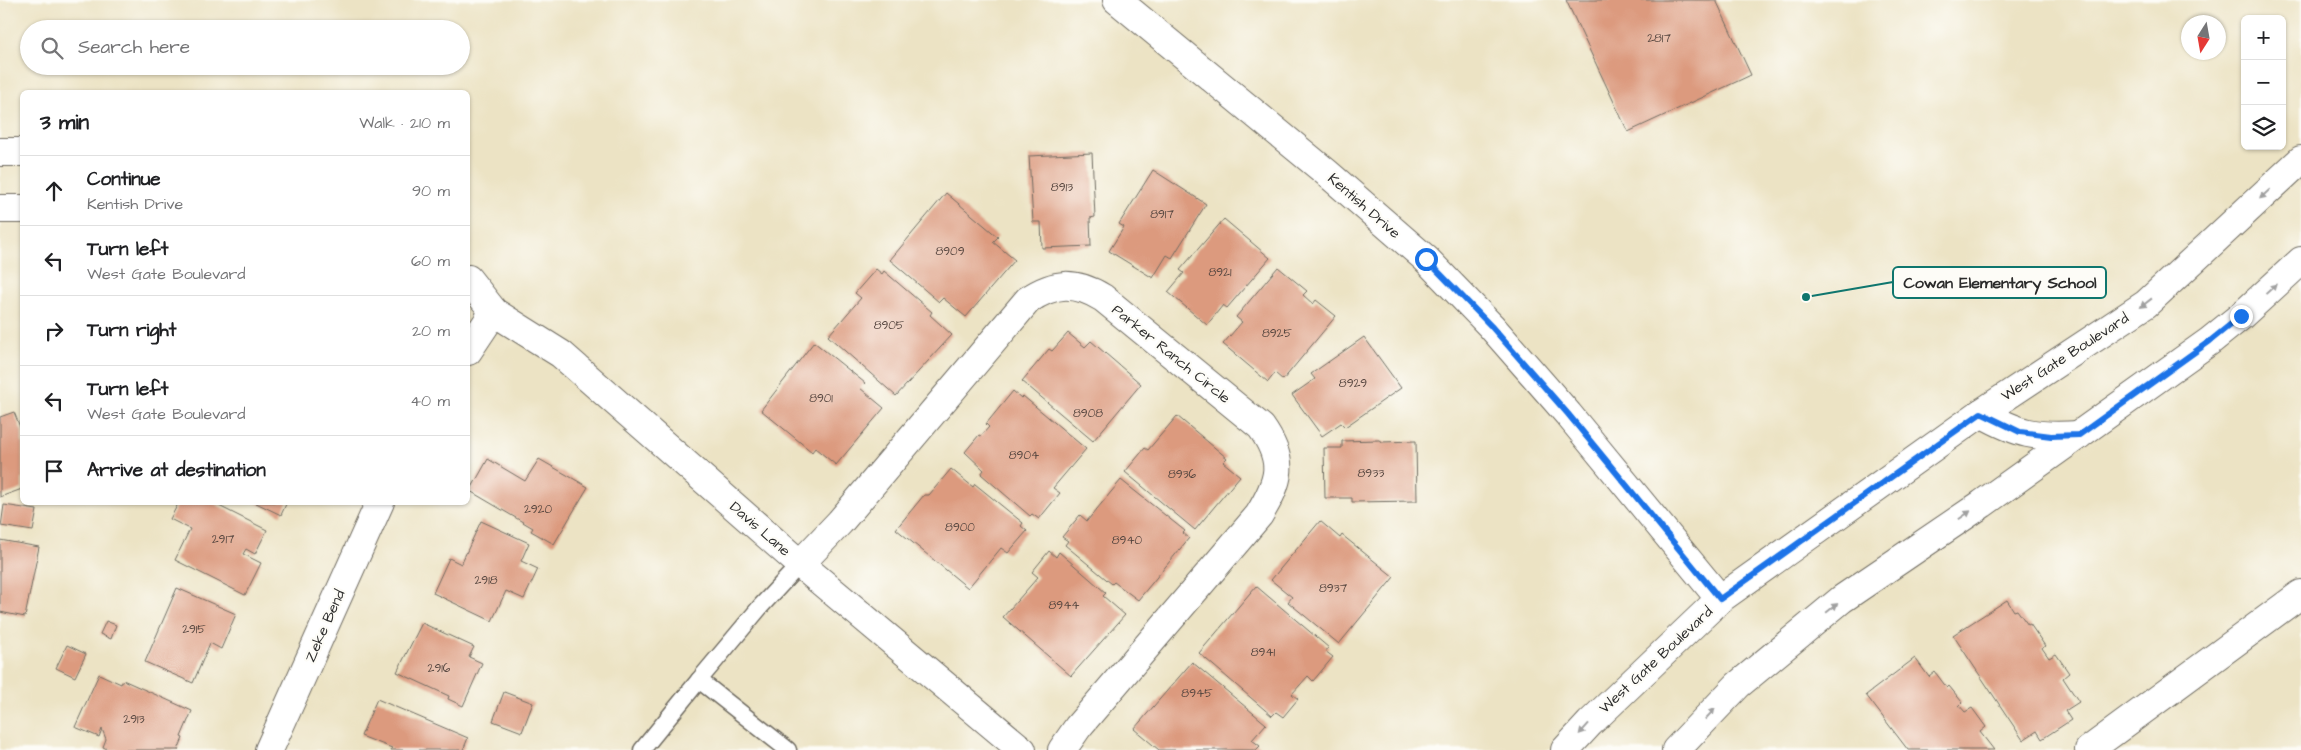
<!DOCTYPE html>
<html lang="en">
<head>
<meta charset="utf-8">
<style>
  :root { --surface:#fff; --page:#f6f6f6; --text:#202124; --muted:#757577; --line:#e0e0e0 }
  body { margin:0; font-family:"Architects Daughter",sans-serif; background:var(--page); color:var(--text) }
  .controls { position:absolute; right:15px; top:15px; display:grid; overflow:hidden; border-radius:8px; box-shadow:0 1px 4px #0004 }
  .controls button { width:45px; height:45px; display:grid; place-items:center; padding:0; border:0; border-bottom:1px solid var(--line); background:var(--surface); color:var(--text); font:25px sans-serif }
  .compass { position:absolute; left:2181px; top:15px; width:45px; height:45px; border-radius:50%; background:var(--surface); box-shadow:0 1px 4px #0004; rotate:191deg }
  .stop { position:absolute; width:15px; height:15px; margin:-11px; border:4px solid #1a73e8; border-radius:50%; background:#fff }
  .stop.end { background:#1a73e8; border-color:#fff; box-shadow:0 1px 5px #0008 }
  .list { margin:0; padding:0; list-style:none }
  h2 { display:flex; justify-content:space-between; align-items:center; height:65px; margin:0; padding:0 20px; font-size:21px }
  h2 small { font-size:16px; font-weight:400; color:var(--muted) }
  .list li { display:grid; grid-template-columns:32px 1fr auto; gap:15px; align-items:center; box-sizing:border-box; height:70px; padding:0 20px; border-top:1px solid var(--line) }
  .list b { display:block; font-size:19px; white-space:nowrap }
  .list p { margin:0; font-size:16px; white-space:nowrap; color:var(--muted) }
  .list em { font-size:16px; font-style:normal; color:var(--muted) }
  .icon { flex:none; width:28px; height:28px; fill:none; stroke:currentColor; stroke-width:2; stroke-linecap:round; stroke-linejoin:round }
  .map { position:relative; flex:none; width:2301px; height:750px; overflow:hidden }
  .search { position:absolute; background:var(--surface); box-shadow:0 1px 4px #0004; left:20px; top:20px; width:450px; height:55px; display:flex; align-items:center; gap:12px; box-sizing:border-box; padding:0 18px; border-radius:28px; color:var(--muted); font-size:19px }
  .panel { position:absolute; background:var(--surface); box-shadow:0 1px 4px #0004; left:20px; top:90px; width:450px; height:415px; border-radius:8px }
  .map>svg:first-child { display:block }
</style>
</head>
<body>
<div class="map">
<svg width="2301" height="750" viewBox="0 0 2301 750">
  <rect width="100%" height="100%" fill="#fdfcf7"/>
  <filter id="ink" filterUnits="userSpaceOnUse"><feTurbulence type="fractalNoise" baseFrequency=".02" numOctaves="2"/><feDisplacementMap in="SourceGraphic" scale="10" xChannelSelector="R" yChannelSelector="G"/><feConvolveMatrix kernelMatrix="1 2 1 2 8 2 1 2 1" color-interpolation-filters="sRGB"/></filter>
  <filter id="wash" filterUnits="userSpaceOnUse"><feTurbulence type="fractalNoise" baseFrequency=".0096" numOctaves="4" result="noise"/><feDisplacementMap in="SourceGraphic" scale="20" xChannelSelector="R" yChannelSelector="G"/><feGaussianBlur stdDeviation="1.12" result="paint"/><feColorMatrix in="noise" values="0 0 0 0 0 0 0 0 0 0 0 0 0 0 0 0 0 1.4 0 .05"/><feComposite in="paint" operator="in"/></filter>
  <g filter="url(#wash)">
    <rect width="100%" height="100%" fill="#ece3c4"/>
    <g id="blocks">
      <!-- building -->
      <g fill="#dc9a7e">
        <polygon points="1566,0 1716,0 1751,75 1628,132"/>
        <polygon points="1092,153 1095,217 1090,218 1091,246 1042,248 1041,222 1033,222 1029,156"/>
        <polygon points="1153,170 1206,204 1172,258 1167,255 1153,278 1109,251 1124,227 1119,224"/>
        <polygon points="946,193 998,237 993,242 1015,260 966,317 943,298 939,302 890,260"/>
        <polygon points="1224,219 1270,258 1227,308 1223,305 1207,325 1168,292 1184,273 1180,270"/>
        <polygon points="1278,267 1307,291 1303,295 1313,304 1316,300 1336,316 1283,380 1275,373 1268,382 1223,344 1242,322 1236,317"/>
        <polygon points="876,269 882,274 884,271 932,312 930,315 952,335 896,396 828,336 861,298 855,293"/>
        <polygon points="1068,333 1085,347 1091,341 1141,384 1093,441 1022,381 1049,349 1052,351"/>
        <polygon points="1364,337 1401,388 1345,427 1341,423 1322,436 1292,395 1315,379 1311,374"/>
        <polygon points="814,342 865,383 860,388 884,408 836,465 815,448 812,452 761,410"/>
        <polygon points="1013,391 1021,398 1023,396 1086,449 1053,488 1060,493 1039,519 1032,514 1030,516 981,474 984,470 965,452 979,435 981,436 989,427 986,424"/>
        <polygon points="14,412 22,432 22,489 0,497 0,417"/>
        <polygon points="1177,416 1227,458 1223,462 1240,476 1195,530 1125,472 1145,448 1148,450"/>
        <polygon points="1379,440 1382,442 1416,441 1417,501 1352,502 1352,498 1325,498 1324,448 1342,448 1342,441"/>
        <polygon points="488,459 525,481 539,459 588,487 554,544 531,531 533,528 470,491"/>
        <polygon points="951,469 973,487 975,484 1023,523 1021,526 1027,531 1008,553 1001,548 968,588 896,529 924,495 929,495"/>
        <polygon points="1121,480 1185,531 1183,533 1189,538 1138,600 1114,582 1112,584 1065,545 1068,541 1062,537 1080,515 1087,521"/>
        <polygon points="179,502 211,502 267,530 255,554 246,549 243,554 261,563 245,595 175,560 190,529 170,519"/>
        <polygon points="254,502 287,502 281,515"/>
        <polygon points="4,505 37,510 33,531 1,526"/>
        <polygon points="481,521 529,543 521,561 538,569 524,599 506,591 492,621 433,593 449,558 461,564"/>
        <polygon points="1320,521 1340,538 1342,535 1394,577 1339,644 1288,602 1292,597 1271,580"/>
        <polygon points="0,540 39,547 25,617 0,612"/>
        <polygon points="1049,551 1056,557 1059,552 1106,593 1103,596 1125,615 1071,676 1003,617 1038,577 1032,572"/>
        <polygon points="1256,586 1329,648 1325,651 1333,657 1313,681 1308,676 1292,694 1298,699 1283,717 1276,712 1272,716 1199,653"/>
        <polygon points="177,588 236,614 221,649 210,643 193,683 145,662"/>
        <polygon points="2007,600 2014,611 2017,610 2028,625 2030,624 2045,646 2042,648 2049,658 2056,654 2069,673 2063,678 2079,702 2065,711 2071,720 2042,739 2037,731 2023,740 1953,635"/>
        <polygon points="106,621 116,625 111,639 100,634"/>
        <polygon points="422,623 474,647 469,657 482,663 463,706 448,699 449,696 397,672"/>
        <polygon points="67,645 86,654 75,677 56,668"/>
        <polygon points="1915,658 1929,677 1935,672 1947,688 1949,686 1962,702 1959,705 1965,712 1972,708 1986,727 1980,732 1994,750 1908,750 1866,695"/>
        <polygon points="1192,662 1266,724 1252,740 1260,746 1256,750 1159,750 1134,729"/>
        <polygon points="99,674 121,684 123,680 192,711 181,737 183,738 178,750 109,750 103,747 106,739 102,729 99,737 75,727"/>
        <polygon points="504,692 533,703 522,732 493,721"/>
        <polygon points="377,699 468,738 463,750 391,750 392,748 361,736"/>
      </g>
    </g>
  </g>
  <g filter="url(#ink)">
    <use href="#blocks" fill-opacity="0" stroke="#6f6b61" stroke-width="1"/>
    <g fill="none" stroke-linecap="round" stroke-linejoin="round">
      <!-- lane casing -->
      <g stroke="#6f6b61" stroke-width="19">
        <g id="lane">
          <polyline points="642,750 699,680"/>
          <polyline points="788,750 699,680 761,606 800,564"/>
        </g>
      </g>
      <!-- street casing -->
      <g stroke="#6f6b61" stroke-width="30">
        <g id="street">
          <polyline points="1117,0 1327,173 1426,259 1491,326 1568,414 1720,599"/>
          <polyline points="468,351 494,312"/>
          <path d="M800,564L840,522L1028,300C1055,282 1075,281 1103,298L1261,427C1286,462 1280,480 1259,515L1078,727L1062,750"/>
          <polyline points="269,750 380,502"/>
          <polyline points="2089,750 2301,594"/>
        </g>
      </g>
      <!-- secondary casing -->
      <g stroke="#6f6b61" stroke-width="30">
        <g id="secondary">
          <polyline points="0,152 22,152"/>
          <polyline points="0,209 22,209"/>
          <polyline points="468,279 494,312 561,354 800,564 1022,750"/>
          <path d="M1981,413C2019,434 2035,438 2079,435"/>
          <polyline points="1565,750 1590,723 1720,599 1981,413 2146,304 2301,160"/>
          <polyline points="1676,750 1738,685 1842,599 1982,504 2210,341 2241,316 2301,261"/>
        </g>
      </g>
      <!-- lane -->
      <use href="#lane" stroke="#fff" stroke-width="16"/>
      <!-- street -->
      <use href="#street" stroke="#fff" stroke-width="28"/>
      <!-- secondary -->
      <use href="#secondary" stroke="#fff" stroke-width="28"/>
    </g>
    <!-- one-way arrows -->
    <defs><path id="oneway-solid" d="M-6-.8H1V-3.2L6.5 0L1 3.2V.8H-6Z" transform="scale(1.25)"/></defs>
    <g fill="#a0a0a0">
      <use href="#oneway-solid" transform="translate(2265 194) rotate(137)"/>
      <use href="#oneway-solid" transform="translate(2271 289) rotate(-43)"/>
      <use href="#oneway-solid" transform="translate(2146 303) rotate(142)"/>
      <use href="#oneway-solid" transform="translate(1965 515) rotate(-35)"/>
      <use href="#oneway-solid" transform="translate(1832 608) rotate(-39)"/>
      <use href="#oneway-solid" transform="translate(1710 714) rotate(-47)"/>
      <use href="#oneway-solid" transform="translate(1584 729) rotate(132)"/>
    </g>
  </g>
  <g fill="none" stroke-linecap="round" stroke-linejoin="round" filter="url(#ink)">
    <!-- route -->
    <polyline stroke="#1a73e8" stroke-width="6" points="1426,259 1491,326 1568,414 1720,599 1981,413 2020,432 2051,436 2079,435 2210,341 2241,316"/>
  </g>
  <g text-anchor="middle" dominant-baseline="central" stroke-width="4.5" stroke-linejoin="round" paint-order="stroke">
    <!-- number labels -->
    <g font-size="12" fill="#574740">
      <text x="1659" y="38">2817</text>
      <text x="1062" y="187">8913</text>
      <text x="1162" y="214">8917</text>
      <text x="950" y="251">8909</text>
      <text x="1220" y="272">8921</text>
      <text x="889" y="325">8905</text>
      <text x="1277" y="333">8925</text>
      <text x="1353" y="383">8929</text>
      <text x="821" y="398">8901</text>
      <text x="1088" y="413">8908</text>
      <text x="1024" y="455">8904</text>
      <text x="1371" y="473">8933</text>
      <text x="1182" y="474">8936</text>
      <text x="538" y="509">2920</text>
      <text x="960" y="527">8900</text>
      <text x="223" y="539">2917</text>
      <text x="1127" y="540">8940</text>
      <text x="486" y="580">2918</text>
      <text x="1333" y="588">8937</text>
      <text x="1064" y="605">8944</text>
      <text x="194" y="629">2915</text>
      <text x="1263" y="652">8941</text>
      <text x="439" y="668">2916</text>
      <text x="1197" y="693">8945</text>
      <text x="134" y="719">2913</text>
    </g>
    <!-- street labels -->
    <g font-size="15" fill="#2b2b2b" stroke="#fdfcf7">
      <text transform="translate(1364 206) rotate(41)">Kentish Drive</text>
      <text transform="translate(1171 354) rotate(39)">Parker Ranch Circle</text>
      <text transform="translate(2065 357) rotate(-33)">West Gate Boulevard</text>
      <text transform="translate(760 529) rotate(41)">Davis Lane</text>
      <text transform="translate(325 626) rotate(-66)">Zeke Bend</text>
      <text transform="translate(1656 660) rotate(-43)">West Gate Boulevard</text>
    </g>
  </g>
  <!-- callouts -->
  <path fill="none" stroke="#0f766e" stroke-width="2" d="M1806 297L1893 282"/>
  <circle fill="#0f766e" stroke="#fdfcf7" stroke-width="2" cx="1806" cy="297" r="5"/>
  <rect fill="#fdfcf7" stroke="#0f766e" stroke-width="2" x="1893" y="267" width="213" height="31" rx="5"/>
  <g font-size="16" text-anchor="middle" font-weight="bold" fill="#2b2b2b">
    <text x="2000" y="288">Cowan Elementary School</text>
  </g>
</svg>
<div class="controls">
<button>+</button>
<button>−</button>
<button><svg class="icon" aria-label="layers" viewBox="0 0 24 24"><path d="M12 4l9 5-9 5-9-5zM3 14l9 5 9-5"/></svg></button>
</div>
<svg class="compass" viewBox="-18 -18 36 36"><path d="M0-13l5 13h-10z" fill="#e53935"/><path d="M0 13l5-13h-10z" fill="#757577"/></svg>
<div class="stop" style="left:1426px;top:259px"></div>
<div class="stop end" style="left:2241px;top:316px"></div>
<div class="search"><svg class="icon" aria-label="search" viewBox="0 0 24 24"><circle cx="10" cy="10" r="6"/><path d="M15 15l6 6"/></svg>Search here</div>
<section class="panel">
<h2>3 min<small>Walk · 210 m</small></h2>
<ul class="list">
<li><svg class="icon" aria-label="ahead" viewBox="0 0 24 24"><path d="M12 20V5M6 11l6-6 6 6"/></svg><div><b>Continue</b><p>Kentish Drive</p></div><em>90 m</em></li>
<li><svg class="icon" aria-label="left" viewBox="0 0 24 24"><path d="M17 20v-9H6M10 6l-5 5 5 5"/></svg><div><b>Turn left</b><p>West Gate Boulevard</p></div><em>60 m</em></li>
<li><svg class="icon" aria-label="right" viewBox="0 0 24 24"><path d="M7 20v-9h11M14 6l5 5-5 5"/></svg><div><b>Turn right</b></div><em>20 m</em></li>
<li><svg class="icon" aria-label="left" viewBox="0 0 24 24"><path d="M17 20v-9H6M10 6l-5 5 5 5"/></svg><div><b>Turn left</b><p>West Gate Boulevard</p></div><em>40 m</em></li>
<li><svg class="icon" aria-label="arrive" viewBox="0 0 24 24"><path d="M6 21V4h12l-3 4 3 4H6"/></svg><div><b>Arrive at destination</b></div></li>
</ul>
</section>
</div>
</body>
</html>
